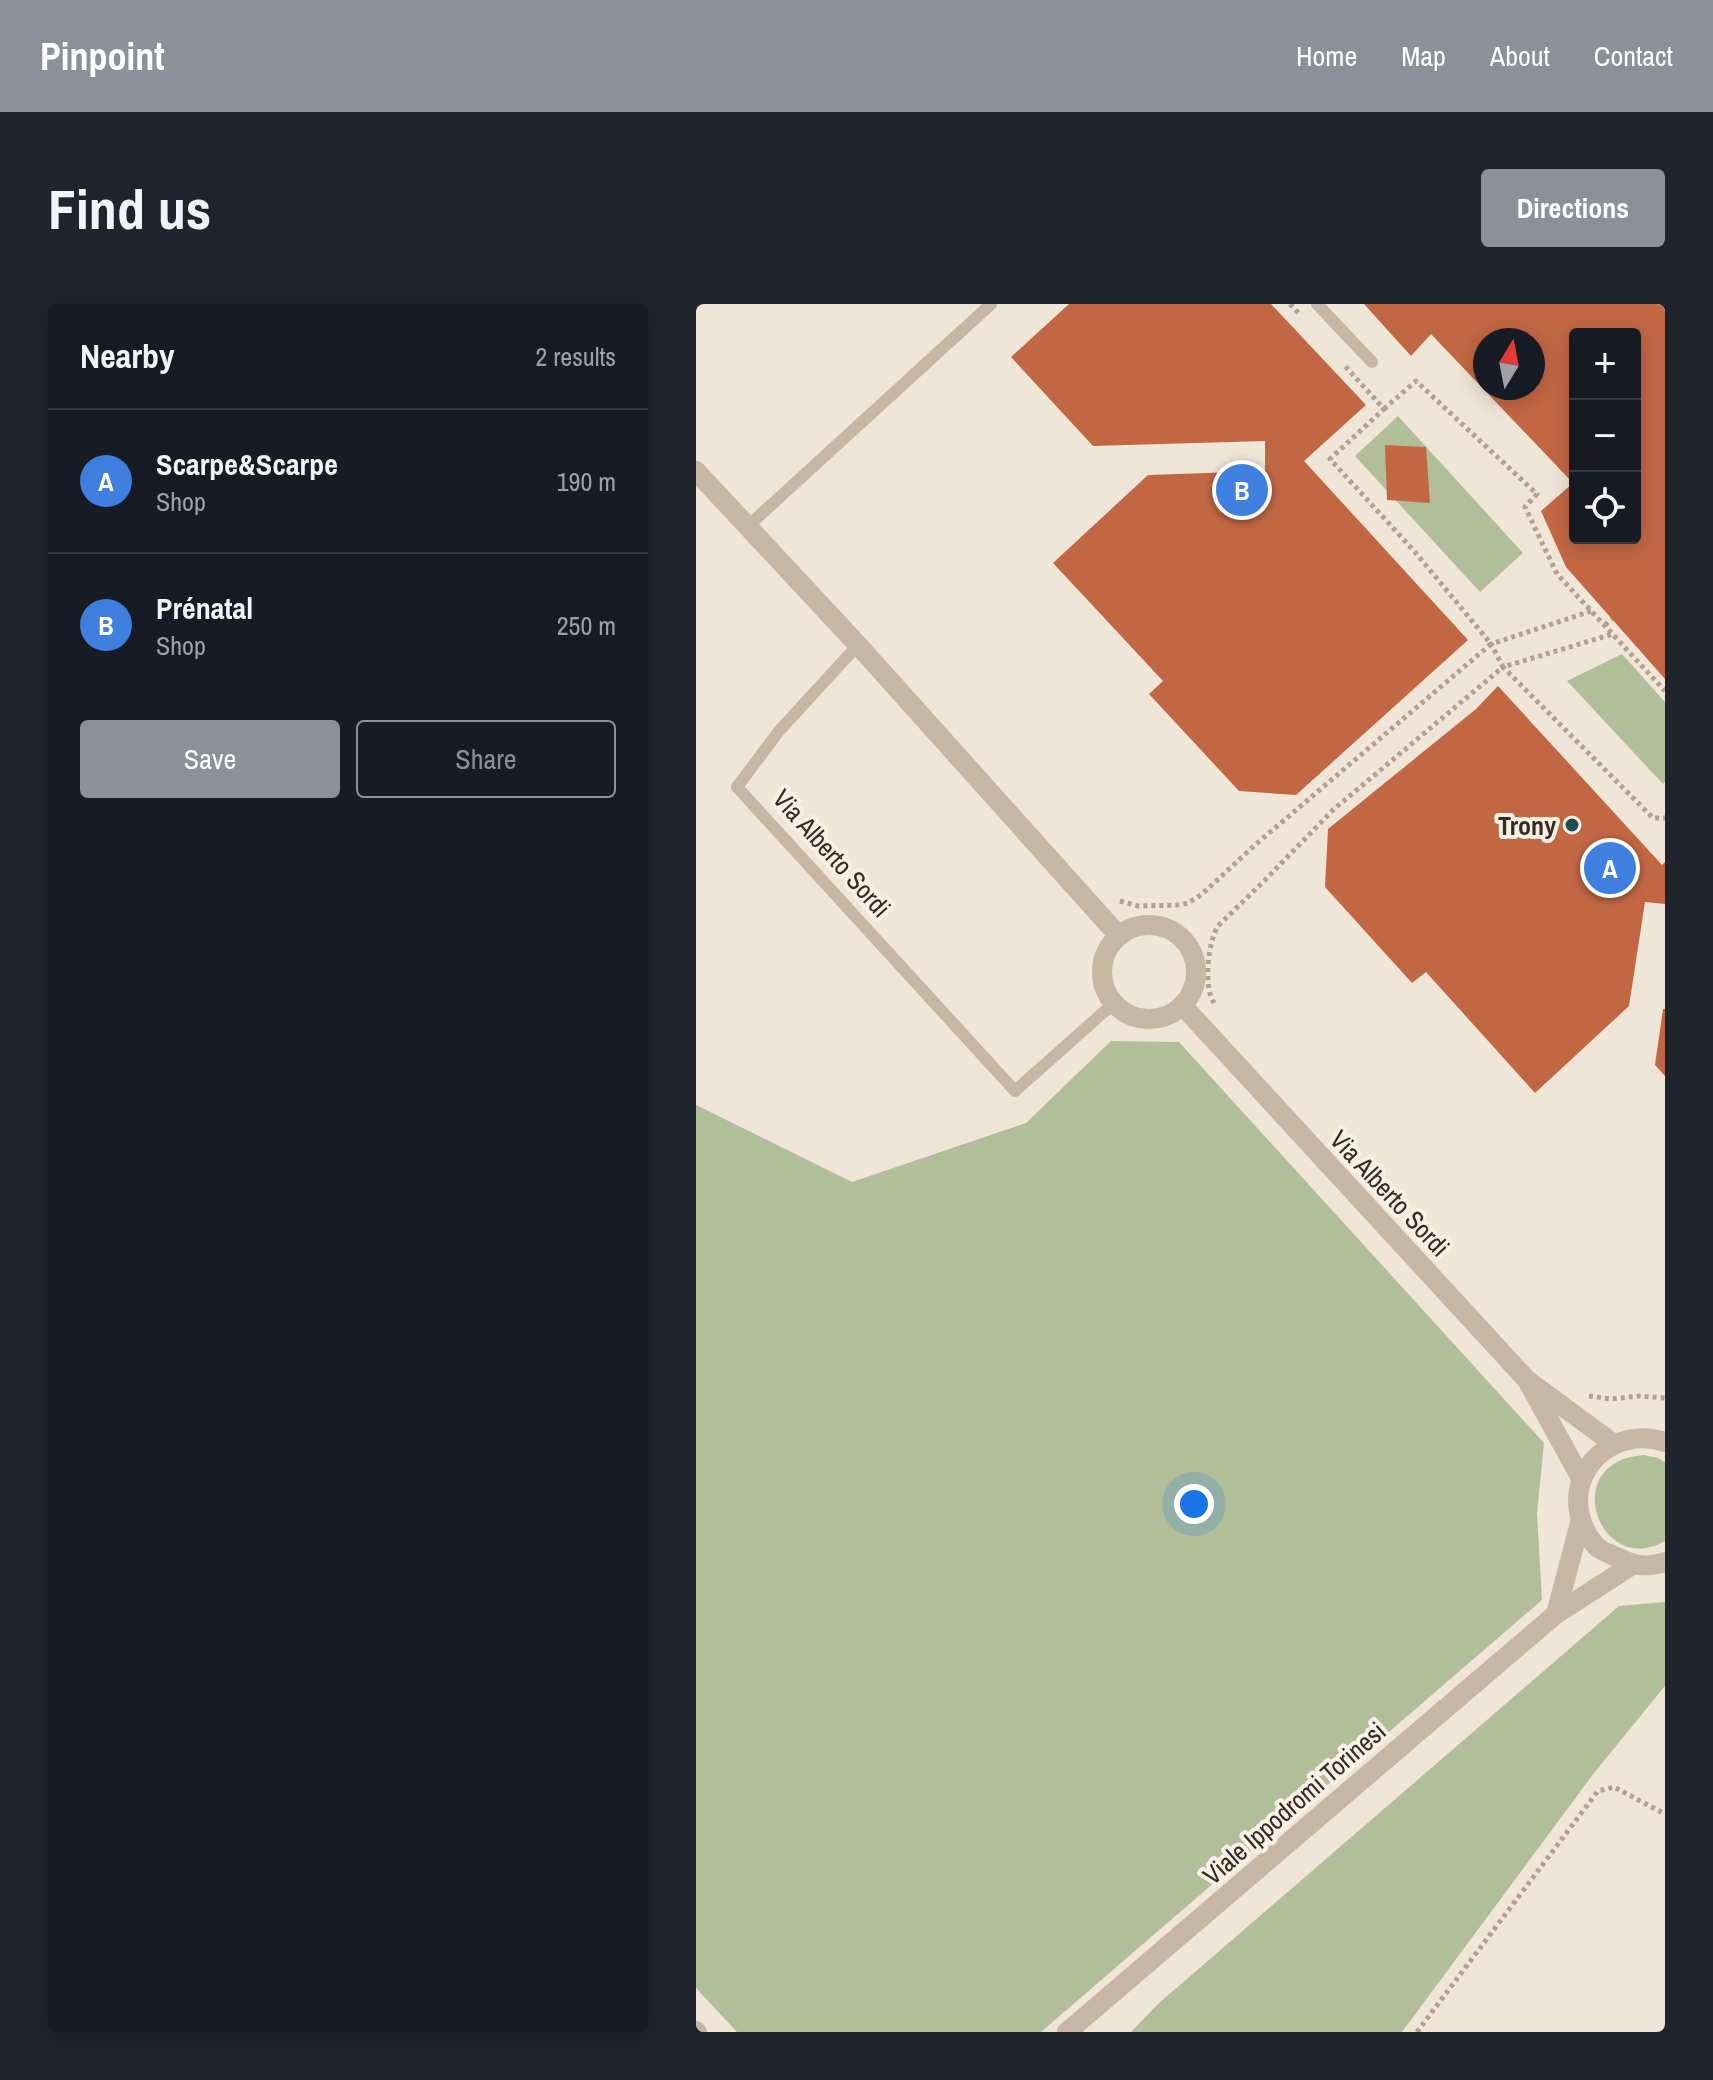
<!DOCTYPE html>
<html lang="en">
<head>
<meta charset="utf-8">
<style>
  :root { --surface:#171b24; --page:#20242c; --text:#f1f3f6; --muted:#9ea1a6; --line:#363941; --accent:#8c9099 }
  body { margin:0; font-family:"Archivo Narrow",sans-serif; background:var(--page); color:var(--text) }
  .controls { position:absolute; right:24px; top:24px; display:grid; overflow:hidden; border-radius:8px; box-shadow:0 4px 20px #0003 }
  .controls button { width:72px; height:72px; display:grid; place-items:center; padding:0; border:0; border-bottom:2px solid var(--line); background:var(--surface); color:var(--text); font:40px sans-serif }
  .compass { position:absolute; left:777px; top:24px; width:72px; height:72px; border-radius:50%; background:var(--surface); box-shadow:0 4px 20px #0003; rotate:10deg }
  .you { position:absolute; left:498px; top:1200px; width:28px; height:28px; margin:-20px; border:6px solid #fff; border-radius:50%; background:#1a73e8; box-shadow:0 0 0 12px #1a73e833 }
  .badge { display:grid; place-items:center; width:52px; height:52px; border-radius:50%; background:var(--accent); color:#fff; font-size:26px; font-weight:700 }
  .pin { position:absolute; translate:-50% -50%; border:4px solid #fff; box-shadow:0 2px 8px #0006 }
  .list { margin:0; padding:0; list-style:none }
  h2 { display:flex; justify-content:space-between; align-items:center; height:104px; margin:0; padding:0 32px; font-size:34px }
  h2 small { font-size:26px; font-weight:400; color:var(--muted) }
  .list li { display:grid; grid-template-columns:52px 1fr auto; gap:24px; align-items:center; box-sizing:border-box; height:144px; padding:0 32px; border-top:2px solid var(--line) }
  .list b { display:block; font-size:30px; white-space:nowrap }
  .list p { margin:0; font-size:26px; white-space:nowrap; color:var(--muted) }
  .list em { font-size:26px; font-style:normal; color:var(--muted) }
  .actions { display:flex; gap:16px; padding:24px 32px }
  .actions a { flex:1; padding:18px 0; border:2px solid var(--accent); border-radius:8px; text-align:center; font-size:28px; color:var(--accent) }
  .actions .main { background:var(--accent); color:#fff }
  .icon { flex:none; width:44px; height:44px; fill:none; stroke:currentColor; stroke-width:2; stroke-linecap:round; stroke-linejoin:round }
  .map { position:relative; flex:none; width:969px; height:1728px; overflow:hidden; border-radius:8px }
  header { display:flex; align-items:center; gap:48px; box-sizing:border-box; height:112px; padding:0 40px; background:var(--accent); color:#fff }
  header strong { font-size:38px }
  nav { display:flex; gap:44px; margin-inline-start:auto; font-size:28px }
  .intro { display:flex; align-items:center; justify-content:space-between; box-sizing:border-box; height:192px; padding:0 48px }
  h1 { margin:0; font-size:56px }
  .button { padding:20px 36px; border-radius:8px; background:var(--accent); color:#fff; font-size:28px; font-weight:700 }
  main { display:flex; gap:48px; padding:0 48px }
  aside { flex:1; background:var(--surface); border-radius:8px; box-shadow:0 4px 20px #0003 }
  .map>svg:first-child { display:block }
</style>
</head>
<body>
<header>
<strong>Pinpoint</strong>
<nav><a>Home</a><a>Map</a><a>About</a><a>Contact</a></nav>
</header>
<div class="intro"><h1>Find us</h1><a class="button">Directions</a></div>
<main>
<aside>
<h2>Nearby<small>2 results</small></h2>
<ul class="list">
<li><span class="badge" style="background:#3f7fe0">A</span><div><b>Scarpe&amp;Scarpe</b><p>Shop</p></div><em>190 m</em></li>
<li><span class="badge" style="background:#3f7fe0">B</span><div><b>Prénatal</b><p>Shop</p></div><em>250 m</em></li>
</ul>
<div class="actions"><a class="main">Save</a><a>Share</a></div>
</aside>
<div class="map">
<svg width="969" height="1728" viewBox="0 0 969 1728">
  <rect width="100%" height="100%" fill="#f0e6d8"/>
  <!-- green -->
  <g fill="#b1be99">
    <polygon points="702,112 827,249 784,288 659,152"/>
    <polygon points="926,350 969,398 969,478 967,480 871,377"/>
    <polygon points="415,737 483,738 848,1139 841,1209 846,1296 345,1728 41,1728 0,1684 0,801 156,878 330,819"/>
    <path d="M948,1151L962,1154L969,1158V1237C903,1275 861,1157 948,1151Z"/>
    <polygon points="969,1298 969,1382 898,1469 706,1728 435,1728 463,1699 923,1302"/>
  </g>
  <!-- building -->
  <g fill="#c26744" fill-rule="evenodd">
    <polygon points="373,0 575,0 670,101 608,157 772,336 600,491 543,487 453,390 467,377 357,259 452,171 569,167 569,137 397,142 315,53"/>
    <path d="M668,0H969V375L870,263L845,207L877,179L735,30L715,52ZM879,30H939V234H879ZM789,36H837V84H789Z"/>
    <polygon points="689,141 730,143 734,199 691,196"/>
    <polygon points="802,382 966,561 969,558 969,600 949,598 933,702 839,789 730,668 716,679 629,583 632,525 780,405"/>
    <polygon points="967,705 969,705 969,772 959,761"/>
  </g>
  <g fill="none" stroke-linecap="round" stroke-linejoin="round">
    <!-- path -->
    <g stroke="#b3a08f" stroke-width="5" stroke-dasharray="4 4" stroke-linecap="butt">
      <polyline points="594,0 604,11"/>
      <polyline points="688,105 720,77 841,190 829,203 861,270 969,387"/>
      <polyline points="895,307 795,340 807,363 917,330"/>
      <polyline points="909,321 916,315"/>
      <polyline points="424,597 442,602 484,601 492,599 505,591 559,541 795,340 719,248 634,155 688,105 648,61"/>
      <path d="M518,699C507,682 512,638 522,622L570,575L637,506L807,363L957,514H969"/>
      <polyline points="893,1092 915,1095 943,1092 969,1094"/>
      <polyline points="721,1728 902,1487 918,1483 969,1510"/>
    </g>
    <!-- lane -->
    <g stroke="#c8b6a5" stroke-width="12">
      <polyline points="621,0 676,58"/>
      <polyline points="51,223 295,0"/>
      <polyline points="162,341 83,427 41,483 319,787 418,699"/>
    </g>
    <!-- street -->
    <g stroke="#c8b6a5" stroke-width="20">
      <polyline points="0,167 162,341 423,632"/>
      <circle cx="453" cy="668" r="47"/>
      <polyline points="486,701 831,1076"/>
      <path d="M969,1138C920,1121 869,1164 885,1216C888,1225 893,1235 900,1242C904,1246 911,1249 916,1251C937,1261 947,1265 969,1258"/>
      <polyline points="886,1176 831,1076 918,1140"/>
      <polyline points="885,1215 860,1310 936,1261"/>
      <polyline points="0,1727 1,1728"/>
      <polyline points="371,1728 860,1310"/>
    </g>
  </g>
  <!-- markers -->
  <circle fill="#1d4e53" stroke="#f8f0e4" stroke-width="3" cx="876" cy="521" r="8"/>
  <g text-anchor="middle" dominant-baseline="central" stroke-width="8" stroke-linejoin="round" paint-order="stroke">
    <!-- poi labels -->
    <g font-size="26" font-weight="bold" fill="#332b26" stroke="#f8f0e4" text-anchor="end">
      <text x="860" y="521">Trony</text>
    </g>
    <!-- street labels -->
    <g font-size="26" fill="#332b26" stroke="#f8f0e4">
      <text transform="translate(136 549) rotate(48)">Via Alberto Sordi</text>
      <text transform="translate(694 889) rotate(47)">Via Alberto Sordi</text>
      <text transform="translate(598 1499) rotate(-41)">Viale Ippodromi Torinesi</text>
    </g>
  </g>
</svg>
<div class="controls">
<button>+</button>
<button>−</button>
<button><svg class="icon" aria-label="locate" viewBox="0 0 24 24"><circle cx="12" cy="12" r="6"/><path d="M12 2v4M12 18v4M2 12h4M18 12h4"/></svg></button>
</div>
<svg class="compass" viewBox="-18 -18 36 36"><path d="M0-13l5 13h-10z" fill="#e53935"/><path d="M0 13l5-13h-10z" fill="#9ea1a6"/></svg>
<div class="you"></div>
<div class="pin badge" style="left:914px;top:564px;background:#3f7fe0">A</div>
<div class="pin badge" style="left:546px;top:186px;background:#3f7fe0">B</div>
</div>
</main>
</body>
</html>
